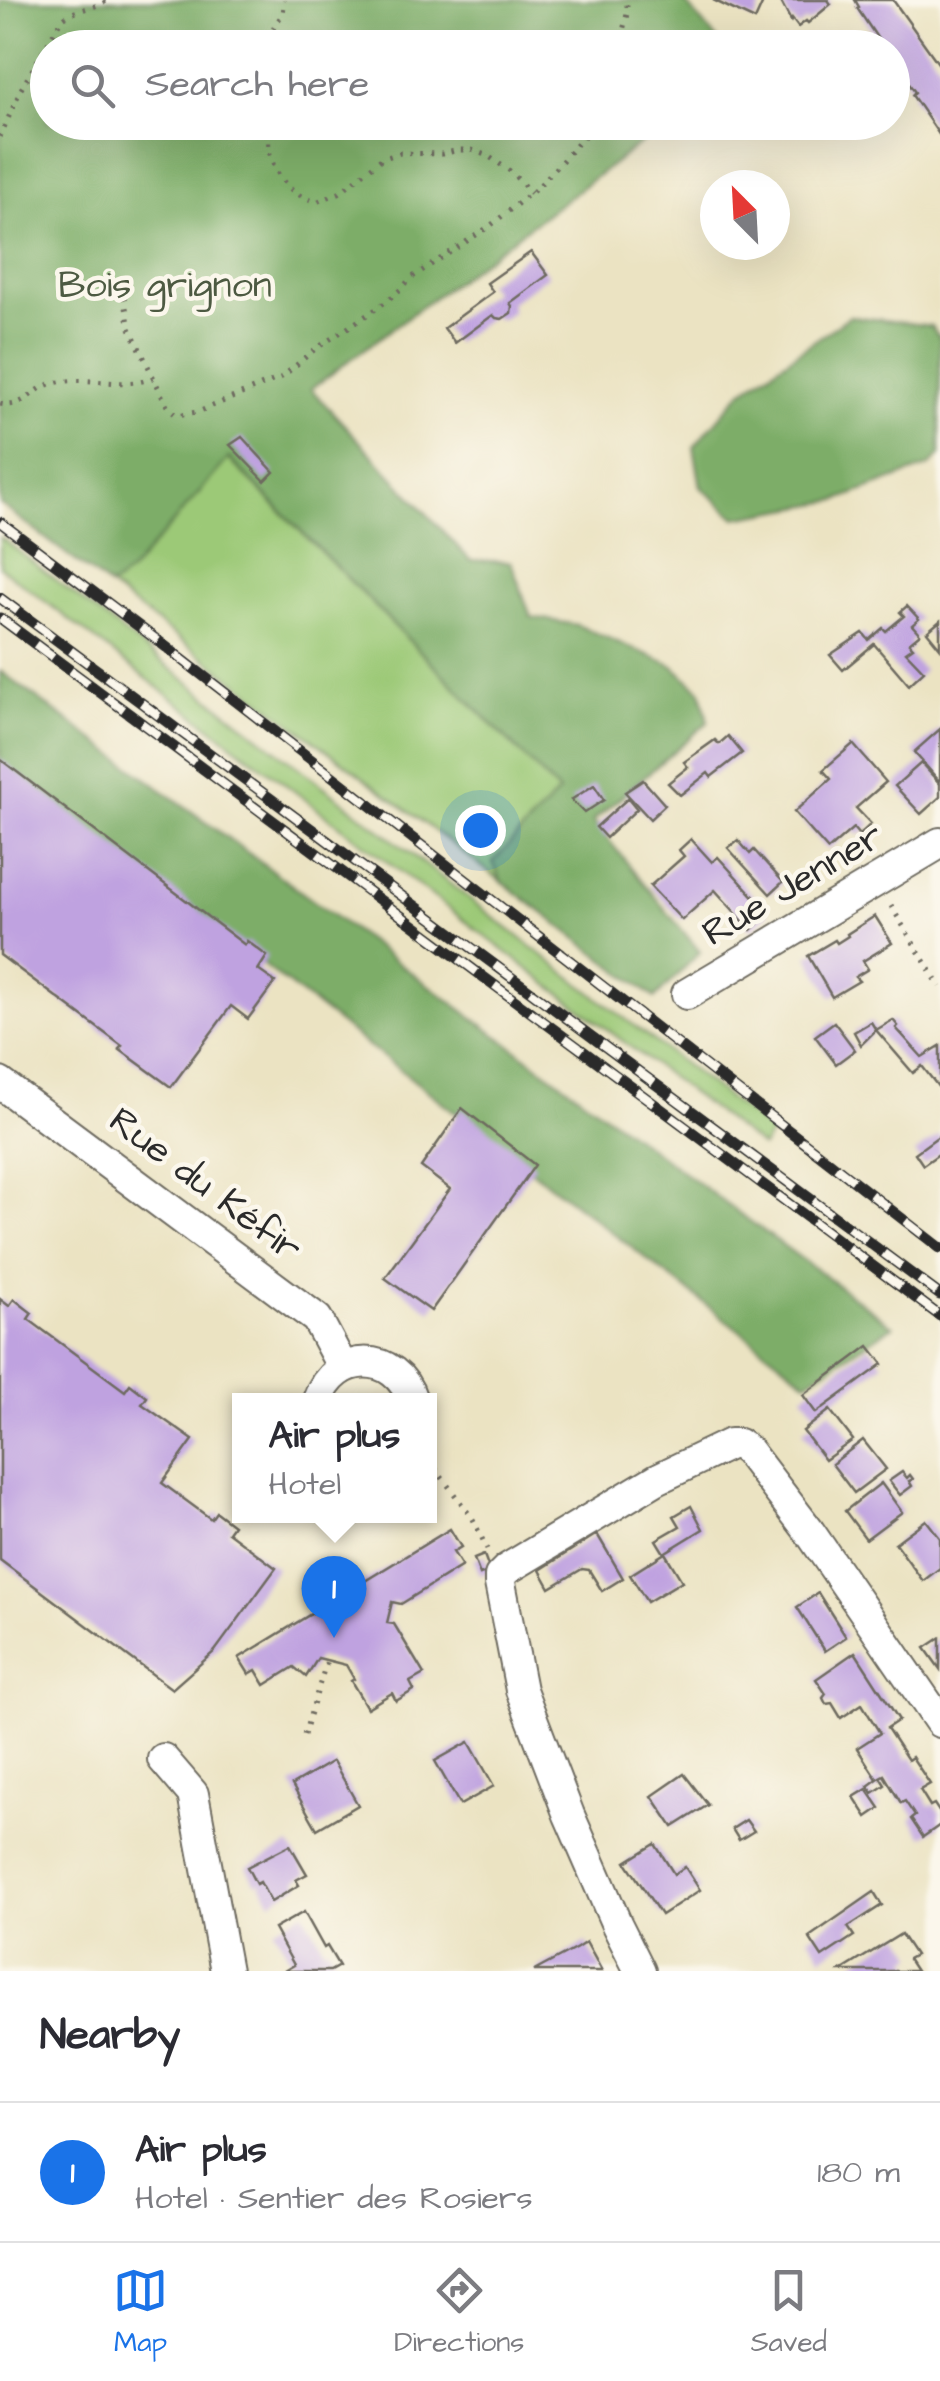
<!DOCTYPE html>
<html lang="en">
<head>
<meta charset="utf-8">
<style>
  :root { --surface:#fff; --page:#f7f7f7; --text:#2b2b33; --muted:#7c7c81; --line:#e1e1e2; --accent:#1a73e8 }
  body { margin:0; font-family:"Architects Daughter",sans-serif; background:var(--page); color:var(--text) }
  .compass { position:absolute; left:700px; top:170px; width:90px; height:90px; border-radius:50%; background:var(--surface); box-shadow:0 10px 40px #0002; rotate:336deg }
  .you { position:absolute; left:480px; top:830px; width:35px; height:35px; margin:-25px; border:8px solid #fff; border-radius:50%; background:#1a73e8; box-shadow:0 0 0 15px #1a73e833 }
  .badge { display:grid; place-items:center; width:65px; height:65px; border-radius:50%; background:var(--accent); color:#fff; font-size:32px; font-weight:700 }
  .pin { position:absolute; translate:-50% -82px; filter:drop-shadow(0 2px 5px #0008) }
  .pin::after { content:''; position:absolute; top:52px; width:35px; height:30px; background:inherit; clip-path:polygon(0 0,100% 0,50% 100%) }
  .popup { position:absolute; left:232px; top:1393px; width:205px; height:130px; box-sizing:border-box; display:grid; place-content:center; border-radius:0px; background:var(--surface); filter:drop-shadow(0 2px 8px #0005); font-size:32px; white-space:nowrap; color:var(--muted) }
  .popup b { font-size:38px; color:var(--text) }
  .popup::after { content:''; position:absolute; left:50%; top:100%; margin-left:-20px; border:20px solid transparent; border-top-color:var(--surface) }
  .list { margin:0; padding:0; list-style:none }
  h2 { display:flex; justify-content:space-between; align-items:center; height:130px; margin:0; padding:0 40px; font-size:42px }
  h2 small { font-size:32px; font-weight:400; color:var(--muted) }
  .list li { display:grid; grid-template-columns:65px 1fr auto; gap:30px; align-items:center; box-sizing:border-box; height:140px; padding:0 40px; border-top:2px solid var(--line) }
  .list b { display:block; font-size:38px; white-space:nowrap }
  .list p { margin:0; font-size:32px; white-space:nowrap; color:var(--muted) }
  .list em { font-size:32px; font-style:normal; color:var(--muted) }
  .icon { flex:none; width:55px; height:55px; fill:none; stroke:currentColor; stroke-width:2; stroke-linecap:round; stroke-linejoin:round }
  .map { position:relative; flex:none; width:940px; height:1971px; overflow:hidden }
  .search { position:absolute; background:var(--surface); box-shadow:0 10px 40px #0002; left:30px; right:30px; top:30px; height:110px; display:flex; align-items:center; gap:25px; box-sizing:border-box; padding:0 35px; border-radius:55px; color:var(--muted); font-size:38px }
  .sheet { height:270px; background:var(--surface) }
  nav { display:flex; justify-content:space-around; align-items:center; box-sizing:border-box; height:140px; border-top:2px solid var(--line); background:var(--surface); font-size:28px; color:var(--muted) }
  nav a { display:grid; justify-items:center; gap:5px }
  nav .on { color:var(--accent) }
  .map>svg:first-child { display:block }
</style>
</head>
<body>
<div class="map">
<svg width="940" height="1971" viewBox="0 0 940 1971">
  <rect width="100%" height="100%" fill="#fbf7ec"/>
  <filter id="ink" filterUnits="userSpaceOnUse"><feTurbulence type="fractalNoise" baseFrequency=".01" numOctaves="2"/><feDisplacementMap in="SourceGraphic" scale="20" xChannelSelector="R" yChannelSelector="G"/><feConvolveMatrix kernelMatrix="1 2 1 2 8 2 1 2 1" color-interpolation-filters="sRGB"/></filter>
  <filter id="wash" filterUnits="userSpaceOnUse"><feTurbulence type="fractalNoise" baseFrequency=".0048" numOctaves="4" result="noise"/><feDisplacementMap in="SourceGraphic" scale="40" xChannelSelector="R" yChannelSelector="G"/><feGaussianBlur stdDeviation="2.25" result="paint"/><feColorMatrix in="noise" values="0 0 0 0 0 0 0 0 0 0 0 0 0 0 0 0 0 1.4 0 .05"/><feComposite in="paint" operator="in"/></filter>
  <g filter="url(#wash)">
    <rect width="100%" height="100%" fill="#ebe3c2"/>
    <!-- green -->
    <g fill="#9cc977" stroke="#647a51" stroke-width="2.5">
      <polygon points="228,458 559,792 493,862 501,881 110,587 129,573"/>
      <polygon points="0,537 772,1132 762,1147 0,567"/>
    </g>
    <!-- forest -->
    <g fill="#7dad68" stroke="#546c4a" stroke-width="2.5">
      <polygon points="0,0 683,0 723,47 48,48 48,122 668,123 311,389 470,560 511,562 531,617 577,625 672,665 701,691 708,722 593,821 700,952 655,998 501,881 493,862 559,792 229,458 129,573 110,587 0,504"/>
      <polygon points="850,316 931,326 940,338 940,455 930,466 838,500 736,518 701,487 694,447 741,392"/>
      <polygon points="0,671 893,1326 807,1382 0,763"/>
    </g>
    <g id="blocks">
      <!-- building -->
      <g fill="#bfa2e0">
        <polygon points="713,0 764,0 755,20"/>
        <polygon points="780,0 828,0 831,4 808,23 806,21 798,27 792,19 791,21"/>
        <polygon points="855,0 893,0 940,66 940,136 912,95 915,92 892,60 892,48 884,48 857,8 859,7"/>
        <polygon points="531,252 548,275 510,303 512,306 511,313 502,319 496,318 493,315 455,343 444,328 493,292 487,283"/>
        <polygon points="242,437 274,472 265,481 230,445"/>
        <polygon points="907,606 919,619 912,625 920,634 909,643 913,647 906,652 924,671 909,685 874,644 843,670 830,655 863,633 869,640 883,628 886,631 904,616 900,612"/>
        <polygon points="940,621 940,648 927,632"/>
        <polygon points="940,729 940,782 914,752"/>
        <polygon points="728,736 742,753 711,777 708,773 680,795 668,783 688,767 684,762 715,740 719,744"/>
        <polygon points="853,744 886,782 856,808 871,824 859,835 853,828 828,850 794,812 831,779 823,770"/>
        <polygon points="0,759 245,945 247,941 267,956 258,970 275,982 248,1019 231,1006 171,1087 119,1049 122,1046 0,955"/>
        <polygon points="921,763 940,784 940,797 921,814 895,786"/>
        <polygon points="643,780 665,805 650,819 625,792"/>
        <polygon points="594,785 604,800 584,813 571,800"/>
        <polygon points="628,798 637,809 606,838 596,827"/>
        <polygon points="691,839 712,862 718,857 769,913 751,930 715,890 682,920 650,886 684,856 679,850"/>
        <polygon points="738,840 750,854 754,850 783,882 770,894 728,848"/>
        <polygon points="875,916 892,943 863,961 868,969 855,977 859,981 832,997 808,956 835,940 837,943 848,936 847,934"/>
        <polygon points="893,1020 898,1026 896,1028 922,1057 940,1046 940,1089 922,1066 913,1073 876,1030"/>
        <polygon points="834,1022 855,1050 836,1064 815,1036"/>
        <polygon points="871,1022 876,1030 861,1045 854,1032"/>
        <polygon points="462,1108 535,1165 431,1311 385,1278 450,1189 421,1167"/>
        <polygon points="940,1135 940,1153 923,1165 915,1153"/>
        <polygon points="0,1299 9,1306 14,1299 32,1313 28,1319 125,1391 130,1384 147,1397 142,1404 193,1440 162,1483 211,1519 216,1512 233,1525 228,1532 276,1568 215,1651 172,1689 0,1560"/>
        <polygon points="869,1346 883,1364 816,1413 803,1395"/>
        <polygon points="830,1410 853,1440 825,1460 803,1431"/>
        <polygon points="863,1440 886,1469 854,1493 832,1464"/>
        <polygon points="902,1472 907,1478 910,1475 913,1479 909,1481 912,1486 900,1495 889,1481"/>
        <polygon points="881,1483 902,1512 866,1539 845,1511"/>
        <polygon points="691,1506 703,1529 664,1553 656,1540 680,1526 674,1516"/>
        <polygon points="926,1520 940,1538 940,1568 923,1581 895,1543"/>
        <polygon points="450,1529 461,1547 453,1552 462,1566 401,1604 392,1602 387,1623 394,1624 424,1674 410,1682 414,1690 396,1701 392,1693 367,1708 351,1681 354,1679 346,1665 318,1658 306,1677 294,1667 265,1685 256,1670 249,1674 239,1658"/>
        <polygon points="597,1534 623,1578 602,1591 589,1570 582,1569 550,1588 540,1570"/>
        <polygon points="665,1553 682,1581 647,1602 630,1575"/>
        <polygon points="484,1555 490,1571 480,1575 474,1559"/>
        <polygon points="818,1593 846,1637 825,1651 797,1607"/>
        <polygon points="940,1638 940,1669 925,1648"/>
        <polygon points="855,1652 899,1720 887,1728 908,1760 912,1757 930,1784 920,1790 930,1806 934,1804 940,1813 940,1825 923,1837 911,1819 915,1816 905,1801 901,1803 884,1775 880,1777 885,1785 873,1793 868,1786 879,1778 877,1779 857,1748 880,1733 862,1704 841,1718 832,1703 826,1704 823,1698 826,1694 816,1679"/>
        <polygon points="469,1742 494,1786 460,1805 435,1761"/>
        <polygon points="333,1761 358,1805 317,1829 292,1785"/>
        <polygon points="684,1774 708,1805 673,1827 652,1796"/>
        <polygon points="867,1789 880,1808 867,1817 854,1797"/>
        <polygon points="746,1820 754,1831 739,1840 732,1829"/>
        <polygon points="655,1844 674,1874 685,1867 700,1890 661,1915 626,1862"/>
        <polygon points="290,1845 307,1874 296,1880 299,1885 271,1902 260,1882 256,1884 247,1867"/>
        <polygon points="874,1892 882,1905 848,1927 854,1936 822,1957 809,1937"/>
        <polygon points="304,1912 324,1948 327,1946 339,1966 330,1971 284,1971 294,1965 274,1929"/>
        <polygon points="901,1934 915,1955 908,1959 916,1971 841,1971"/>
        <polygon points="586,1942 602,1971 534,1971 577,1948"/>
      </g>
    </g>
  </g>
  <g filter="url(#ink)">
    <use href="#blocks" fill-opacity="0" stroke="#6e6b60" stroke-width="2.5"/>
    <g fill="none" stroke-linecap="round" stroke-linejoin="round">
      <!-- minor casing -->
      <g stroke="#6e6b60" stroke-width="34">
        <g id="minor">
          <polyline points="687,994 940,843"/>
          <polyline points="0,1083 317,1319 343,1368"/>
          <path d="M318,1400C335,1350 396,1350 412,1400"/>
          <polyline points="163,1759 193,1794 226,1971"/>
          <polyline points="640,1971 617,1925 569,1815 521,1690 500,1583 500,1576 507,1569 657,1479 730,1444 739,1444 748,1451 809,1531 940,1722"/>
        </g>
      </g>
      <!-- path -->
      <g stroke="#6e6b60" stroke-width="5" stroke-dasharray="2.5 8" stroke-linecap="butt">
        <polyline points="275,48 270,33 283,13 285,0"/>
        <polyline points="619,48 627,14 627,0"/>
        <path d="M273,122C262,146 273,174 293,191C299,196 309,199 316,202L339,193L381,159L400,153L442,154L459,150H472L488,156L510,171L531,193"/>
        <path d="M0,137L21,89L61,20C74,8 93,10 108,0"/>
        <polyline points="124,297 130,328 168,408 176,415 198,412 282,377 314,350 379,307 401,289 411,278 490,226 537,188 583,138 592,122"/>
        <path d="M0,404C24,409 31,390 50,384C85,374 120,390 153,378"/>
        <polyline points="891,906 940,987"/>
        <polyline points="429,1460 473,1519 487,1549"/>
        <polyline points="304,1735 327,1660"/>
      </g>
      <!-- minor -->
      <use href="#minor" stroke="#fff" stroke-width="30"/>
      <!-- rail casing -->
      <g stroke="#2b2b2b" stroke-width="11">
        <g id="rail">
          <polyline points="0,522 161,643 940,1248"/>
          <polyline points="0,598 940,1295"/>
          <polyline points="0,618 940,1316"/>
        </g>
      </g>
      <!-- rail -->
      <use href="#rail" stroke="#fbf7ec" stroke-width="8" stroke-dasharray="22" stroke-linecap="butt"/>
    </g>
  </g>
  <g text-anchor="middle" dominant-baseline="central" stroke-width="9" stroke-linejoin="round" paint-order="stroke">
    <!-- park labels -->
    <g font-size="38" fill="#4d5a42" stroke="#fbf7ec">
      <text x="165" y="286">Bois grignon</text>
    </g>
    <!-- street labels -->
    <g font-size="38" fill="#2b2b2b" stroke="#fbf7ec">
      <text transform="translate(793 885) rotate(-31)">Rue Jenner</text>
      <text transform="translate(205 1185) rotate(37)">Rue du Kéfir</text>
    </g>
  </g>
</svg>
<svg class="compass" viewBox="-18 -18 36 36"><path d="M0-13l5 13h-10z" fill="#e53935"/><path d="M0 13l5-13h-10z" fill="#7c7c81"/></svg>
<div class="you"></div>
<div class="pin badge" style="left:334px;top:1638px">1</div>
<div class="popup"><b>Air plus</b>Hotel</div>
<div class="search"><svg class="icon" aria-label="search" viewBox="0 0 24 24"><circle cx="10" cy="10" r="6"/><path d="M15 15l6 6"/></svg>Search here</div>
</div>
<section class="sheet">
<h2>Nearby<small></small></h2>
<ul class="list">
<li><span class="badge">1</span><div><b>Air plus</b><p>Hotel · Sentier des Rosiers</p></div><em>180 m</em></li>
</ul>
</section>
<nav>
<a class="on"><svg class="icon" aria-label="map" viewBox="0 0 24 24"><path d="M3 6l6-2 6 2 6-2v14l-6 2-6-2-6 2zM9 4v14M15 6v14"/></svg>Map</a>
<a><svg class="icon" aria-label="directions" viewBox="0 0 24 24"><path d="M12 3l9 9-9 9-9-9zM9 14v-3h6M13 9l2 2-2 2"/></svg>Directions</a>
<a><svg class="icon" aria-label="saved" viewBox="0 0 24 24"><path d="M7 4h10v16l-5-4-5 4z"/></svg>Saved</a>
</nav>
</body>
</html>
